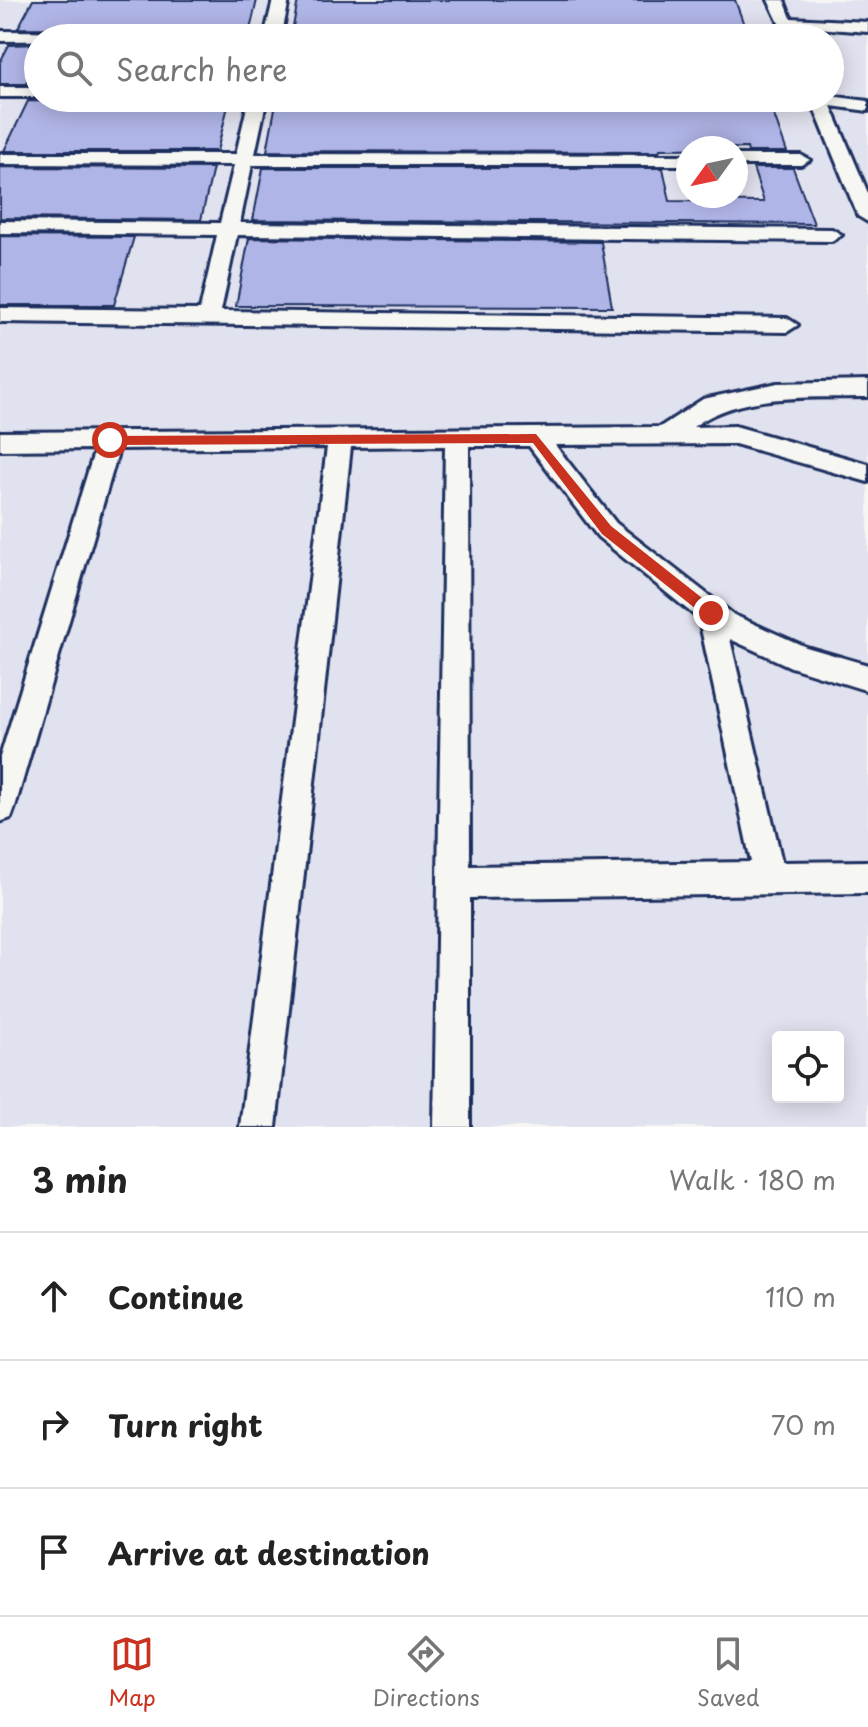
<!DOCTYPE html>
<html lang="en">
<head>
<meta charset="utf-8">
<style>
  :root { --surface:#fff; --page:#f2f2f2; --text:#222; --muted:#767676; --line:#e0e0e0; --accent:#c8321e }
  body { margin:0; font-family:"Playpen Sans",sans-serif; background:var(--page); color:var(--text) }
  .controls { position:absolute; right:24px; bottom:24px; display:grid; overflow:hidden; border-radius:8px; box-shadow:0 4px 20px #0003 }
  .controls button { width:72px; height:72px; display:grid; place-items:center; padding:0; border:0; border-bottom:2px solid var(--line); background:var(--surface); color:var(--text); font:40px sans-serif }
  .compass { position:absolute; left:676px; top:136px; width:72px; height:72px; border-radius:50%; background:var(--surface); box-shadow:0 4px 20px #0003; rotate:237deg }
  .stop { position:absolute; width:24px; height:24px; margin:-18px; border:6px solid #c8321e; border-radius:50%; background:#fff }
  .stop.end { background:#c8321e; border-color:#fff; box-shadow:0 2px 8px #0008 }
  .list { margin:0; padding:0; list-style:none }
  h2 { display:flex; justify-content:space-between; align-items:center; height:104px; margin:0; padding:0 32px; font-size:34px }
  h2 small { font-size:26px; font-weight:400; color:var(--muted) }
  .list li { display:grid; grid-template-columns:52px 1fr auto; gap:24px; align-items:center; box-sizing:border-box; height:128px; padding:0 32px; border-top:2px solid var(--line) }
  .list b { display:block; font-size:30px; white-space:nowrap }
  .list em { font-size:26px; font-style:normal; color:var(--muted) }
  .icon { flex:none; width:44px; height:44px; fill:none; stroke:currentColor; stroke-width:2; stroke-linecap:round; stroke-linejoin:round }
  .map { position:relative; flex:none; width:868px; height:1127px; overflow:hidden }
  .search { position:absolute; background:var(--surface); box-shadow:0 4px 20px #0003; left:24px; right:24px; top:24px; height:88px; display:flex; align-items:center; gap:20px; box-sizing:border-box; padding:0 28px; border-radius:44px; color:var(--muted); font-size:30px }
  .sheet { height:488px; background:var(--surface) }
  nav { display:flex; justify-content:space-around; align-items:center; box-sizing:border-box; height:112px; border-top:2px solid var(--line); background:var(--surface); font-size:22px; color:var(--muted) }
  nav a { display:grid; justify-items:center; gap:4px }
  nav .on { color:var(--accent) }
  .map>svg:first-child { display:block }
</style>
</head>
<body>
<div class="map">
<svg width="868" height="1127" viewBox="0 0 868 1127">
  <rect width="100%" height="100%" fill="#f6f6f2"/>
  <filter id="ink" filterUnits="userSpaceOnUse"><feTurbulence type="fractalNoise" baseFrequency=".0125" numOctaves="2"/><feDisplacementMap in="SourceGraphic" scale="16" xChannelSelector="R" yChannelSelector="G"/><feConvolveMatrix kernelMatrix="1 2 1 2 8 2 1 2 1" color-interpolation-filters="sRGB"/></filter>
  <g filter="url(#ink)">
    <!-- built -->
    <path fill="#e1e2ef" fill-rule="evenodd" d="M0,0H868V1127H0ZM38,38H830V98H38ZM688,148H736V196H688ZM778,1037H838V1097H778Z"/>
    <!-- building -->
    <g fill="#b0b5e7" stroke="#1b2f5e" stroke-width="2">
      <polygon points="33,0 257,0 250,30 18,28"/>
      <polygon points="298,0 735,0 747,33 292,32"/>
      <polygon points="38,44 38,59 26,84 0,84 0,62 9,45"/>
      <polygon points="28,101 140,103 229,102 217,151 0,151 4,151"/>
      <polygon points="329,102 770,104 787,152 748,152 747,148 660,149 659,152 267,151 276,103"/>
      <polygon points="0,167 213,168 201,220 0,218"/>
      <polygon points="263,168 663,168 670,201 764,202 753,168 793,168 814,224 253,220"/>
      <polygon points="0,236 134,237 114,305 0,305"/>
      <polygon points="249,238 601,242 612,307 236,306"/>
    </g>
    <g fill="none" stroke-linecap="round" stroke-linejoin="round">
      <!-- minor casing -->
      <g stroke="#1b2f5e" stroke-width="6">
        <g id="minor">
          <polygon points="273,0 289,0 281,38 0,41 0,31 265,33"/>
          <polygon points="768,0 784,0 791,18 868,22 868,32 780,25"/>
          <rect x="0" y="87" width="38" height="10"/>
          <polygon points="830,96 868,101 868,111 831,106 868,193 868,222 858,216 810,98"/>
          <polygon points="249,98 267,98 255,154 688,155 688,165 252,165 240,223 832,229 842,235 832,241 237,235 221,311 787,318 798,325 787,332 0,322 0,308 200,310 217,235 0,233 0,221 220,223 234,165 0,164 0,154 236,154"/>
          <polygon points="736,155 801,155 810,160 801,165 736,165"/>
          <path d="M868,381V397C812,398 739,392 693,427L735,426L868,464V482L735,444L555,445L616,523L734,615L806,647L868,665V691L791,667L730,639L782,862L868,861V893L470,898V1127H434L445,446L351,447L276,1127H240L327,447L119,449L15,807L11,818L0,822V757L95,449L0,450V432L660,427L703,399L778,383ZM469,446H529L598,537L699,619L751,862L470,866Z"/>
        </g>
      </g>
      <!-- minor -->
      <use href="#minor" fill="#f6f6f2" fill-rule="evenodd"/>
    </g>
  </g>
  <!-- route -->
  <polygon fill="#c8321e" points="536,434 611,526 716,609 716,617 706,617 602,534 533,443 110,445 104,440 110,436"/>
</svg>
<div class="controls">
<button><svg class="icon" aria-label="locate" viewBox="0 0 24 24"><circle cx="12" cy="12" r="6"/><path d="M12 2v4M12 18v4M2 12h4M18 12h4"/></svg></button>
</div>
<svg class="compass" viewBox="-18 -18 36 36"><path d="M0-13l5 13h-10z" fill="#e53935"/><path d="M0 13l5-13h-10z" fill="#767676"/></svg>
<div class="stop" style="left:110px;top:440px"></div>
<div class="stop end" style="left:711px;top:613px"></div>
<div class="search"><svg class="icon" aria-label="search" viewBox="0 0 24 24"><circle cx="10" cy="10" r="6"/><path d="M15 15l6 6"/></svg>Search here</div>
</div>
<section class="sheet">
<h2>3 min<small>Walk · 180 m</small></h2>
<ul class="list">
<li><svg class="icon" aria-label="ahead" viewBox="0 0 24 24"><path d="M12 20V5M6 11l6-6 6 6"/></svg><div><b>Continue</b></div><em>110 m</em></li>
<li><svg class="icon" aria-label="right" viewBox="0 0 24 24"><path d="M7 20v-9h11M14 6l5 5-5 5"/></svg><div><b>Turn right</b></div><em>70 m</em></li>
<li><svg class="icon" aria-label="arrive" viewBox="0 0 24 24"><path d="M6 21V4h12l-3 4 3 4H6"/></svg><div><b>Arrive at destination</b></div></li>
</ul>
</section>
<nav>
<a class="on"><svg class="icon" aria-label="map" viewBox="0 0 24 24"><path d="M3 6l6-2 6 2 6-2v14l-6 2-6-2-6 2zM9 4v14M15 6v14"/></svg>Map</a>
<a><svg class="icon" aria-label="directions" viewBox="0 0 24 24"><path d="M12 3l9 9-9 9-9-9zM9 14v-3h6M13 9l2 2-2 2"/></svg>Directions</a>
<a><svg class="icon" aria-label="saved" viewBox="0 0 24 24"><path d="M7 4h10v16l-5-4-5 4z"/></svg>Saved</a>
</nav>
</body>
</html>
